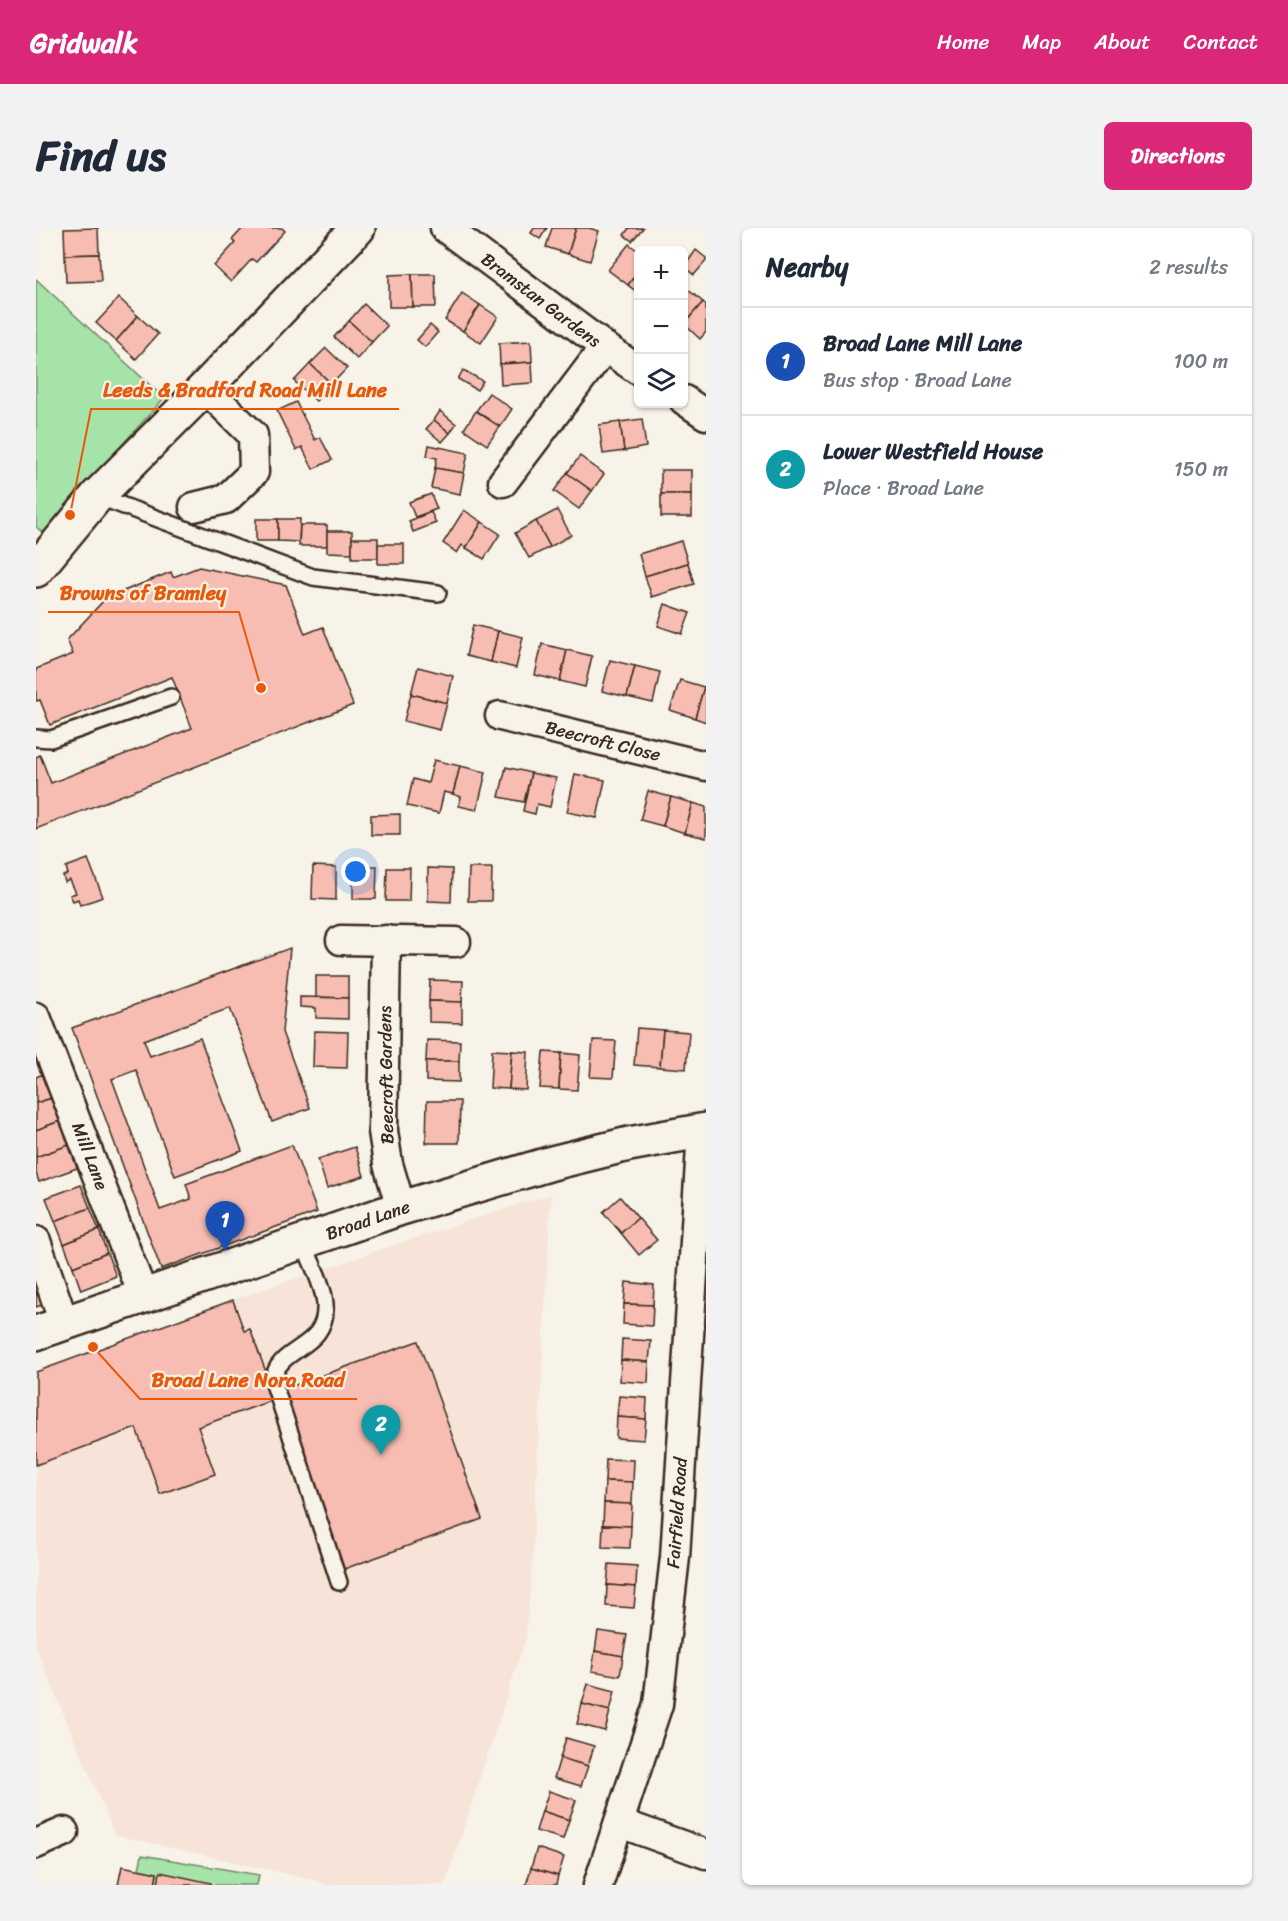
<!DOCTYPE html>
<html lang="en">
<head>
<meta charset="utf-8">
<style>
  :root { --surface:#fff; --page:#f2f2f3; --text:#1f2937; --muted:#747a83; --line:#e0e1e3; --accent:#db2777 }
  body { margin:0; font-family:Sriracha,sans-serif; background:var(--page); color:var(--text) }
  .controls { position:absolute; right:18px; top:18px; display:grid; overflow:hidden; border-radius:9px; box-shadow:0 2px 4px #0004 }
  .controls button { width:54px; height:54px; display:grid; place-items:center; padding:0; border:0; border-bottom:2px solid var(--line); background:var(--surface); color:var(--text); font:30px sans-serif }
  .you { position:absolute; left:320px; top:644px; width:21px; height:21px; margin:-15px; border:4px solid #fff; border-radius:50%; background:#1a73e8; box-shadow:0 0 0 9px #1a73e833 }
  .badge { display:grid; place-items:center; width:39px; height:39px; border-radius:50%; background:var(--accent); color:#fff; font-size:20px; font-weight:700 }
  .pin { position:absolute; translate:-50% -50px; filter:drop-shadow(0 2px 3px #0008) }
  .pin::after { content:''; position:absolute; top:32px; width:21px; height:18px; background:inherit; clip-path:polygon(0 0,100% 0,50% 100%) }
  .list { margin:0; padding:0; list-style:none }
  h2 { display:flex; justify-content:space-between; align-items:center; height:78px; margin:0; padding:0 24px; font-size:26px }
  h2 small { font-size:20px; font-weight:400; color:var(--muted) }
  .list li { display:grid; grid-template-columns:39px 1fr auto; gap:18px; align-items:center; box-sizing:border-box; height:108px; padding:0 24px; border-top:2px solid var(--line) }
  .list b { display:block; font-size:22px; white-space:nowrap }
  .list p { margin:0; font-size:20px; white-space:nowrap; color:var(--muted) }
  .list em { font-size:20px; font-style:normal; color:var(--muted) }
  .icon { flex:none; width:33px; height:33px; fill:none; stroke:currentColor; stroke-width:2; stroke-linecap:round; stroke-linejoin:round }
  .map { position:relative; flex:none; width:670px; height:1657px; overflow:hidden; border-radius:9px }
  header { display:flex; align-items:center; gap:36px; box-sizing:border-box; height:84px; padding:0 30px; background:var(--accent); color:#fff }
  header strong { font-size:28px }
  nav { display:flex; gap:33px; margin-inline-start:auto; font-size:21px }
  .intro { display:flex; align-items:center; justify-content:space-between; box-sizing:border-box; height:144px; padding:0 36px }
  h1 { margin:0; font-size:42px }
  .button { padding:15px 27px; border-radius:9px; background:var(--accent); color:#fff; font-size:21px; font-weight:700 }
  main { display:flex; gap:36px; padding:0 36px }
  aside { flex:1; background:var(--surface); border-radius:9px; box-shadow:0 2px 4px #0004 }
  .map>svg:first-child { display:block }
</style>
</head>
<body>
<header>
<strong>Gridwalk</strong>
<nav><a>Home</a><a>Map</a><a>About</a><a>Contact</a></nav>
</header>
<div class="intro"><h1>Find us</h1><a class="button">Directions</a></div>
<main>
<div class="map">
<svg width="670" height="1657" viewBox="0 0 670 1657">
  <rect width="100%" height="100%" fill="#f7f3e8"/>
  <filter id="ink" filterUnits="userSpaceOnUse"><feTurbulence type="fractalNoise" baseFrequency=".0167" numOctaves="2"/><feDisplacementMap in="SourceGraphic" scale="12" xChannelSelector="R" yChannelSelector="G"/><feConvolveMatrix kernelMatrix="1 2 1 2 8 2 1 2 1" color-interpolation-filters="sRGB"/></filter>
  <g filter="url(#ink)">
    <!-- built -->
    <polygon fill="#f7e3d8" points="515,966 496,1338 490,1409 409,1657 290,1657 282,1653 79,1607 0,1420 0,1144 197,1072 352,1019"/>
    <!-- green -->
    <g fill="#a6e3a9" stroke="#708664" stroke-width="1.5">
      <polygon points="0,51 128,170 7,305 0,299"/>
      <polygon points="106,1627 223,1647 221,1657 119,1657 121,1645 103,1641"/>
    </g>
    <!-- building -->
    <g fill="#f7bdb2" stroke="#3b2a1e" stroke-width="1.5">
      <polygon points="62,0 63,26 29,27 28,1"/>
      <polygon points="207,0 246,0 249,3 220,34 216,31 195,54 178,38 199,15 196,12"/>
      <polygon points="498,0 511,0 504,11 495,5"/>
      <polygon points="516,0 540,0 532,26 510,19"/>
      <polygon points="540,0 553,0 563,3 554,33 532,26"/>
      <polygon points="593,0 607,0 596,13 588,7"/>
      <polygon points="593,16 602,23 602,43 592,57 572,42"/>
      <polygon points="660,22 670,30 670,33 658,47 648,39"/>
      <polygon points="63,26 65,53 30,54 29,27"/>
      <polygon points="602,43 602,65 592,57"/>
      <polygon points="376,46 377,79 353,79 353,47"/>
      <polygon points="376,46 399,46 400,79 377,79"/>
      <polygon points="650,60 667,74 648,96 648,62"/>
      <polygon points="426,65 444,77 427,103 409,92"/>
      <polygon points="83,70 102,88 80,113 60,95"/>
      <polygon points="667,74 670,77 670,104 664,111 648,96"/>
      <polygon points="328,76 351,98 336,114 313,93"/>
      <polygon points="444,77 462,89 445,115 427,103"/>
      <polygon points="102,88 122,106 100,131 80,113"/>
      <polygon points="313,93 336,114 321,131 298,109"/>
      <polygon points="394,97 402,104 389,119 381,112"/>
      <polygon points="495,113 496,134 464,136 463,115"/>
      <polygon points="290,120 311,140 296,156 274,136"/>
      <polygon points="496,134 497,155 465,157 464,136"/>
      <polygon points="274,136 296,156 280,173 258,153"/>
      <polygon points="427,142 447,153 441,162 422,151"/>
      <polygon points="453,165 476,181 464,199 440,183"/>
      <polygon points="260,174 279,212 284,209 296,232 277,241 266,219 260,222 241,183"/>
      <polygon points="404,183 420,196 414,205 398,192"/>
      <polygon points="440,183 464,199 451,217 428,201"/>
      <polygon points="606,191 610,219 588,223 584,194"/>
      <polygon points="398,192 414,205 406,214 390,201"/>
      <polygon points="584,194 588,223 567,226 563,197"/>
      <polygon points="393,217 432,225 428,245 399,240 401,230 391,228"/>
      <polygon points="544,228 568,246 556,263 531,245"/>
      <polygon points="399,240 428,245 424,266 395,260"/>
      <rect x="625" y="242" width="31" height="24"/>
      <polygon points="531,245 556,263 543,281 518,263"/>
      <polygon points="395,266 401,281 379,289 373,274"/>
      <rect x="625" y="266" width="31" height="23"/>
      <polygon points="428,282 446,294 430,320 426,317 421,325 407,315"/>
      <polygon points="521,282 535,307 514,319 500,293"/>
      <polygon points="395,284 400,295 377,304 373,293"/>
      <rect x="220" y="291" width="22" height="22"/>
      <polygon points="242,291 264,291 263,314 242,313"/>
      <polygon points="500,293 514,319 493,330 479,305"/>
      <polygon points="446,294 464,306 448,331 430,320"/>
      <polygon points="264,297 291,297 291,318 263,318"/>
      <polygon points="291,303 316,303 316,325 291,324"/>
      <rect x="316" y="310" width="26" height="20"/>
      <polygon points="645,313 652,335 609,348 603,326"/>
      <rect x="342" y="316" width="26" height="20"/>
      <polygon points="652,335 658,356 616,369 609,348"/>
      <polygon points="163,339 250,357 269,406 287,399 317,477 0,601 0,529 4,527 15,555 156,500 136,449 14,497 4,472 0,473 0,441 37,426 31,412 70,370 135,344 137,349"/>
      <polygon points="629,376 654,385 646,406 622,398"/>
      <polygon points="437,397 462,403 455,434 430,428"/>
      <polygon points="462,403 487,409 480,440 455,434"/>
      <polygon points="506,416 531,422 524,453 499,447"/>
      <polygon points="531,422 556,428 549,459 524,453"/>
      <polygon points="574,432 599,438 591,469 566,463"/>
      <polygon points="599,438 624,444 617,475 591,469"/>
      <polygon points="382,439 417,448 411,475 375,466"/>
      <polygon points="644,452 668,459 659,490 634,482"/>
      <polygon points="668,459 670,460 670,494 659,490"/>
      <polygon points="375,466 411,475 404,502 368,493"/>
      <polygon points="398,532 424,538 417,566 408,564 403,585 371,578 377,551 392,555"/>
      <polygon points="424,538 450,544 441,582 423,578 425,569 417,566"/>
      <polygon points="470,539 495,545 488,574 463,569"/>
      <polygon points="495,545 520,550 514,579 501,576 499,586 487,583"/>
      <polygon points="539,546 569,552 561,590 531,584"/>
      <polygon points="612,563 635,569 627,598 604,592"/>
      <polygon points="635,569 657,575 649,605 627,598"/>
      <polygon points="657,575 670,579 670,610 649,605"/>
      <polygon points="364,586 364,607 335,607 335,587"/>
      <polygon points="52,631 67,669 44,677 42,671 37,673 34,667 40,665 34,652 29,654 27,648 32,646 30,639"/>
      <polygon points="277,638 300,639 300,672 276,671"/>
      <polygon points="317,638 341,638 340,671 317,671"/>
      <polygon points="351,640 374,640 373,673 350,673"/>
      <polygon points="392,640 416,641 415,674 392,673"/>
      <polygon points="433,640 456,640 455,673 432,673"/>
      <polygon points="254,720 246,804 274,880 236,894 194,780 108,812 114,828 164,810 206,923 139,948 100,842 76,851 124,982 155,971 150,956 256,917 281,984 125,1041 36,800"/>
      <polygon points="280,748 312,748 312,770 280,769"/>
      <polygon points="394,752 427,753 426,774 393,773"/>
      <polygon points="264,769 312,770 312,791 280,790 280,780 264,779"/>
      <polygon points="393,773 426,774 426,795 393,794"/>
      <polygon points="601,800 627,802 624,839 598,837"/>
      <polygon points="627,802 653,804 650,841 624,839"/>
      <polygon points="278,803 312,804 311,840 277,839"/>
      <polygon points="391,812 424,813 423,833 390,833"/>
      <polygon points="557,812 580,813 577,850 554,849"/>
      <polygon points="456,822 476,823 473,861 454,860"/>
      <polygon points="476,823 492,824 490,862 473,861"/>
      <polygon points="507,824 525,825 523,861 504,860"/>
      <polygon points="525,825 544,827 541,862 523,861"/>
      <polygon points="390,833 423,833 423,854 390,853"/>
      <polygon points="7,846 16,870 0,875 0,849"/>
      <polygon points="16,870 24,893 0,902 0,875"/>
      <polygon points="391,873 424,873 423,915 390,915"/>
      <polygon points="24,893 33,917 0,929 0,902"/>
      <polygon points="33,917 41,940 3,954 0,945 0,929"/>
      <polygon points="319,919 328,948 291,960 282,931"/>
      <polygon points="45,957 54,980 19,993 10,970"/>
      <polygon points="584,969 602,990 585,1005 567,984"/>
      <polygon points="54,980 63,1002 28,1016 19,993"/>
      <polygon points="602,990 621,1012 603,1027 585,1005"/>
      <polygon points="63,1002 71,1025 37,1039 28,1016"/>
      <polygon points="71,1025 80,1048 45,1062 37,1039"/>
      <polygon points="590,1054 618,1057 617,1077 588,1076"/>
      <polygon points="0,1062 6,1077 0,1079"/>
      <polygon points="197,1072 208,1103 214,1101 240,1171 162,1199 179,1246 124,1266 100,1200 0,1237 0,1144"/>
      <polygon points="588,1076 617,1077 616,1098 587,1096"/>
      <polygon points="586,1111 615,1113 613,1134 585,1132"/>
      <polygon points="382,1113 446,1291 308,1341 243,1163"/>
      <polygon points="585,1132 613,1134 612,1155 584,1153"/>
      <polygon points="583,1168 611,1170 610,1191 581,1189"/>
      <polygon points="581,1189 610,1191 608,1212 580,1210"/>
      <polygon points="570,1231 598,1232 597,1254 569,1253"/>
      <polygon points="569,1253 597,1254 596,1276 568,1275"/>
      <polygon points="568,1275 596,1276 595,1298 567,1297"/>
      <polygon points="567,1297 595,1298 594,1320 566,1319"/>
      <polygon points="573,1336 601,1338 600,1359 571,1357"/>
      <polygon points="571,1357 600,1359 598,1380 570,1378"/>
      <polygon points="562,1403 591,1407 587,1428 559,1423"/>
      <polygon points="559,1423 587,1428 584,1448 556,1443"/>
      <polygon points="552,1456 579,1463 574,1483 546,1476"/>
      <polygon points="546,1476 574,1483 569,1503 541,1496"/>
      <polygon points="530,1510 558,1518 552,1538 524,1530"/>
      <polygon points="524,1530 552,1538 545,1558 518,1550"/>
      <polygon points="513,1563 540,1572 533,1592 506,1583"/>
      <polygon points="506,1583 533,1592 527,1611 500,1603"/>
      <polygon points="501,1620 528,1629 522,1648 495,1640"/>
      <polygon points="86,1638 121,1645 119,1657 82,1657"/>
      <polygon points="495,1640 522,1648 520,1657 490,1657"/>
      <polygon points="124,1644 175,1655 175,1657 122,1657"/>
    </g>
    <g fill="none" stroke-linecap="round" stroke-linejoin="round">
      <!-- service casing -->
      <g stroke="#3b2a1e" stroke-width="20">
        <g id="service">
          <polyline points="61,268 277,349 402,365"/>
          <polyline points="0,510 15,511 135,469"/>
          <path d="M267,1014C274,1032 288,1058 289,1076C292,1119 248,1118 239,1145C238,1149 239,1154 239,1159L303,1354"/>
        </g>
      </g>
      <!-- minor casing -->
      <g stroke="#3b2a1e" stroke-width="33">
        <g id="minor">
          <polyline points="409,0 569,119 602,142"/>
          <polyline points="648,172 670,187"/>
          <polyline points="467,254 569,119"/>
          <polyline points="158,279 190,271 218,244 217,207 169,160"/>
          <polyline points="464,488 670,538"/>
          <polyline points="305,712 420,714"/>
          <polyline points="350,712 347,903 352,936 365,980"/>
          <polyline points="0,789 107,1067"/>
          <polyline points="0,1013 28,1095"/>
          <polyline points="584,1595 670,1626"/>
          <polyline points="0,1616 28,1604"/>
          <polyline points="562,1657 622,1476 639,1329 666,903"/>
        </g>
      </g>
      <!-- tertiary casing -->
      <g stroke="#3b2a1e" stroke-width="38">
        <polyline id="tertiary" points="0,1105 365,980 516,935 593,916 670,902"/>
      </g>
      <!-- secondary casing -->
      <g stroke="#3b2a1e" stroke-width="38">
        <polyline id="secondary" points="0,342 61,268 169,160 322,0"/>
      </g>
      <!-- service -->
      <use href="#service" stroke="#f7f3e8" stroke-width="15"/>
      <!-- minor -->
      <use href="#minor" stroke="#f7f3e8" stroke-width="28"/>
      <!-- tertiary -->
      <use href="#tertiary" stroke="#f7f3e8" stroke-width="33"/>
      <!-- secondary -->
      <use href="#secondary" stroke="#f7f3e8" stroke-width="33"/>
    </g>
  </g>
  <g text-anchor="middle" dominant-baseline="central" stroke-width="4.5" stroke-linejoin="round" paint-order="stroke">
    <!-- street labels -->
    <g font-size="18" fill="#3b2a1e" stroke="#f7f3e8">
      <text transform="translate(505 72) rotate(37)">Bramstan Gardens</text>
      <text transform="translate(567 513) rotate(14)">Beecroft Close</text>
      <text transform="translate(350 847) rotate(-91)">Beecroft Gardens</text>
      <text transform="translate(54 928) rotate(69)">Mill Lane</text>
      <text transform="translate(332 992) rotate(-19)">Broad Lane</text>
      <text transform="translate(641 1285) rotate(-86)">Fairfield Road</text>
    </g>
  </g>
  <!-- callouts -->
  <path fill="none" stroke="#e8590c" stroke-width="2" d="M34 287L55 181H363M225 460L203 384H12M57 1119L104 1171H321"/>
  <g fill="#e8590c" stroke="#f7f3e8" stroke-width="2">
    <circle cx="34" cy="287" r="6"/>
    <circle cx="225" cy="460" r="6"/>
    <circle cx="57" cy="1119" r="6"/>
  </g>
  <g font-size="20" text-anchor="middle" font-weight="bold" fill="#e8590c" stroke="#f7f3e8" stroke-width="4.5" stroke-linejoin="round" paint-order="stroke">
    <text x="209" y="169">Leeds &amp; Bradford Road Mill Lane</text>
    <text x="107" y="372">Browns of Bramley</text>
    <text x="212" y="1159">Broad Lane Nora Road</text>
  </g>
</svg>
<div class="controls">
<button>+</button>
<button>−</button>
<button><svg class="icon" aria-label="layers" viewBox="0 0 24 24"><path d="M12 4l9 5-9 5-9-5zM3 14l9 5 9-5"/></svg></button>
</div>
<div class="you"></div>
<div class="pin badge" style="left:189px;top:1023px;background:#1a4fb4">1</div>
<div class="pin badge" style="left:345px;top:1227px;background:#0f9aa8">2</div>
</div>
<aside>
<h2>Nearby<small>2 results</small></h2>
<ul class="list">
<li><span class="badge" style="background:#1a4fb4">1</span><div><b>Broad Lane Mill Lane</b><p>Bus stop · Broad Lane</p></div><em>100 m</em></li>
<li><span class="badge" style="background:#0f9aa8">2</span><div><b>Lower Westfield House</b><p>Place · Broad Lane</p></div><em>150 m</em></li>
</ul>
</aside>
</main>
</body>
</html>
